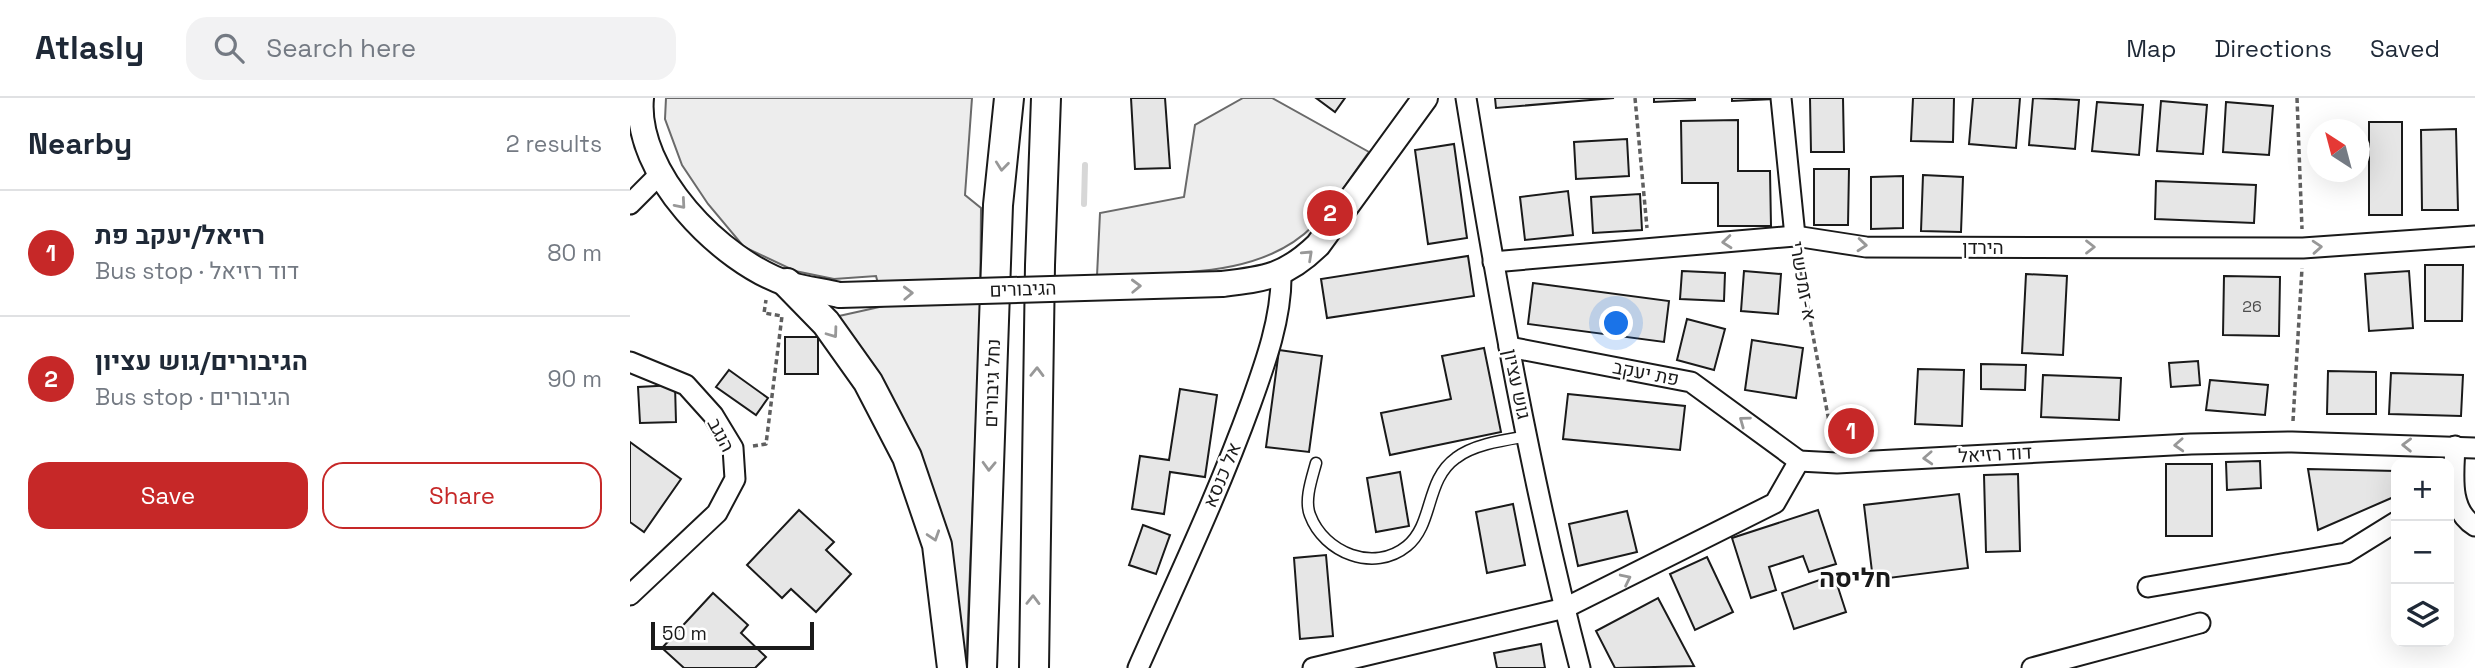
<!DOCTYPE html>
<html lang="en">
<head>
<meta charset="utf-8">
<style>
  :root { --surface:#fff; --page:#f2f2f3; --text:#1f2937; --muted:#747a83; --line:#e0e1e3; --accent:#c62828 }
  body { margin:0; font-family:"Space Grotesk",Heebo,sans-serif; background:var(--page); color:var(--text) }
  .controls { position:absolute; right:21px; bottom:21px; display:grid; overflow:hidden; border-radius:14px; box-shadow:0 7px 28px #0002 }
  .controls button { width:63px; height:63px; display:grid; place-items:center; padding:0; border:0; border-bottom:2px solid var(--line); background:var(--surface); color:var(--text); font:35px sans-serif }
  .compass { position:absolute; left:1677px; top:21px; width:63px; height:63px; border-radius:50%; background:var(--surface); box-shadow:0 7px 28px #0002; rotate:324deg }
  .scale { position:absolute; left:21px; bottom:18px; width:163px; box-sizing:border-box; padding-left:7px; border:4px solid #1a1a1a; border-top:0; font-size:19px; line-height:24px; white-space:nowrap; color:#1a1a1a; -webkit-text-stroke:5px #fff; paint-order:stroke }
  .you { position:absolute; left:987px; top:226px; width:24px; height:24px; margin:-18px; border:5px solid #fff; border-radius:50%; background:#1a73e8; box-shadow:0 0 0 10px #1a73e833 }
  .badge { display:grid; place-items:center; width:46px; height:46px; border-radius:50%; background:var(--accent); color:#fff; font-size:23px; font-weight:700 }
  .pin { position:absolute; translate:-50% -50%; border:4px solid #fff; box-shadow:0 2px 7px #0006 }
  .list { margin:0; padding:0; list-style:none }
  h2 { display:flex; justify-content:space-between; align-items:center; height:91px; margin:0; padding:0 28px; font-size:30px }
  h2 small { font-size:23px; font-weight:400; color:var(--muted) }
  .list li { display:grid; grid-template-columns:46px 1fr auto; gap:21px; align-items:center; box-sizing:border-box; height:126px; padding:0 28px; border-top:2px solid var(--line) }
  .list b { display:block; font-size:26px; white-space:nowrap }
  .list p { margin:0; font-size:23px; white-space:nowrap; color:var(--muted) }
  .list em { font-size:23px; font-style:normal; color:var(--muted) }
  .actions { display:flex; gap:14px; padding:21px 28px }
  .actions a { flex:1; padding:16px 0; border:2px solid var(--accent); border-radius:21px; text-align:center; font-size:24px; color:var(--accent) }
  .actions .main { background:var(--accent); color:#fff }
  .icon { flex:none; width:38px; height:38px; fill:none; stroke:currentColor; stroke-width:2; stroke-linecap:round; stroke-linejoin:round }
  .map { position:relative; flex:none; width:1845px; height:570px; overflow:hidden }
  header { display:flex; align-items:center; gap:42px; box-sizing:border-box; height:98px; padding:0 35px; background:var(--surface); border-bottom:2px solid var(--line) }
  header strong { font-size:33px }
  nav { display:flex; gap:38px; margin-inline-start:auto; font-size:24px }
  .search { width:490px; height:63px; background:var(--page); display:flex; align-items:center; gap:18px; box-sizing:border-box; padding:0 24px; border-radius:21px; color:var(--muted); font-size:26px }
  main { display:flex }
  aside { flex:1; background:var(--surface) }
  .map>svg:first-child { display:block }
</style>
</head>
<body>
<header>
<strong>Atlasly</strong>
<div class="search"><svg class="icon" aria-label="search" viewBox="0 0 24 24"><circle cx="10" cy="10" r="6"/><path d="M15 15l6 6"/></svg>Search here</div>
<nav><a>Map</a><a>Directions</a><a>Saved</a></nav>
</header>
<main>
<aside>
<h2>Nearby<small>2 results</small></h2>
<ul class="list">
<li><span class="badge">1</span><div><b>רזיאל/יעקב פת</b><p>Bus stop · דוד רזיאל</p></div><em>80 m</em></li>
<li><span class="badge">2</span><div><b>הגיבורים/גוש עציון</b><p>Bus stop · הגיבורים</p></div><em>90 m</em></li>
</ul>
<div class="actions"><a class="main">Save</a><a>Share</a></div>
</aside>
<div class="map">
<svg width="1845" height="570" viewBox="0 0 1845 570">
  <rect width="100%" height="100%" fill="#fff"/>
  <!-- green -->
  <g fill="#ededed" stroke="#6a6a6a" stroke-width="2">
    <polygon points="36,0 342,0 335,97 351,110 350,226 336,570 328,570 323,490 200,220 254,208 246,178 204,181 165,173 114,149 78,106 52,67 35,21"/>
    <path d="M613,0H642L739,54C721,78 705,106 684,127C629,183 539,173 467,178L470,115L554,99L565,27Z"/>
  </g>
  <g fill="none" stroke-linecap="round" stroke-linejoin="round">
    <!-- stream -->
    <polyline stroke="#d7d7d7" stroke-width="6" points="454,106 455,67"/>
  </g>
  <!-- building -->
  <g fill="#e6e6e6" stroke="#1a1a1a" stroke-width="2">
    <polygon points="501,0 535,0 540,70 505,71"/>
    <polygon points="686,0 715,0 705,14"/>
    <polygon points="865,0 984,0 866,10"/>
    <polygon points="1024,0 1065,0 1065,2 1024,4"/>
    <polygon points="1102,0 1144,0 1144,1 1102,3"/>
    <polygon points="1180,0 1213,0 1214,54 1181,54"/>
    <polygon points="1283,0 1324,0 1323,44 1281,43"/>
    <polygon points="1343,0 1390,0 1386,50 1339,46"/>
    <polygon points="1403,0 1449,2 1445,51 1399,47"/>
    <polygon points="1531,3 1577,7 1573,56 1527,53"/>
    <polygon points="1467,4 1513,7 1509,57 1462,53"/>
    <polygon points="1596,4 1643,8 1639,57 1593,54"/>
    <polygon points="1108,22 1108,73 1140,73 1141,128 1088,128 1088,85 1052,85 1051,23"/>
    <rect x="1739" y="24" width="33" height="93"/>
    <polygon points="1826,31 1828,112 1792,112 1791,32"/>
    <polygon points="997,41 999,78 946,81 944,44"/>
    <polygon points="824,46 837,140 798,146 785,52"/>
    <polygon points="1184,71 1219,71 1218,127 1184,127"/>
    <polygon points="1293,77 1333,79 1331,134 1291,133"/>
    <polygon points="1273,78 1273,130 1241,131 1241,79"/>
    <polygon points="1526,83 1626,87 1624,125 1525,121"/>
    <polygon points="938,93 943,137 895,142 890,99"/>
    <polygon points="1010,96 1012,132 963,135 961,99"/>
    <polygon points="838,158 844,198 697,220 691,181"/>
    <polygon points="1795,167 1833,167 1832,223 1795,223"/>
    <polygon points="1052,173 1095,175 1094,203 1050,201"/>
    <polygon points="1114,173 1151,176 1148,216 1111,213"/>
    <polygon points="1779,173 1783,230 1739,233 1735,176"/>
    <polygon points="1396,176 1437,178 1433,257 1392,255"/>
    <polygon points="1594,178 1650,179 1649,238 1593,237"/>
    <polygon points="903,185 1039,203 1034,244 898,226"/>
    <polygon points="1057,221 1095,231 1084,272 1047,262"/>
    <rect x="155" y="239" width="33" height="37"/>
    <polygon points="1122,242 1173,250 1166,300 1115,292"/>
    <polygon points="854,250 871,334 760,357 751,315 821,301 812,258"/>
    <polygon points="649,252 692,258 679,354 636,349"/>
    <polygon points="1568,263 1570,287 1541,289 1539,265"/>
    <polygon points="1351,266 1396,267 1395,292 1351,291"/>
    <polygon points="1288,271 1334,272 1332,328 1285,326"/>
    <polygon points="99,272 138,300 126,317 86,289"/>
    <polygon points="1698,273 1746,274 1746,316 1697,316"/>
    <polygon points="1761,275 1833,277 1831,318 1759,316"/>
    <polygon points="1413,277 1491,280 1489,322 1411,319"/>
    <polygon points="1580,282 1638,287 1635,317 1576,312"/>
    <polygon points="45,287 46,324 10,325 8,289"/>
    <polygon points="550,291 587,297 575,379 540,374 534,416 502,411 510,358 539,362"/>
    <polygon points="938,296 1055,308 1050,352 933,341"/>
    <polygon points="0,344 51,381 14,434 0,424"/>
    <polygon points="1630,363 1631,390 1597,392 1596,364"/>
    <rect x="1536" y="366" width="46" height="72"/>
    <polygon points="1678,371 1766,373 1766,398 1688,432"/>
    <polygon points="770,374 779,428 746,434 737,380"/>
    <polygon points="1388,376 1390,453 1356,454 1354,377"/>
    <polygon points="1329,396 1338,470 1243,482 1234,407"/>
    <polygon points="883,406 895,467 857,475 846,414"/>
    <polygon points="169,412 204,444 196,452 221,476 186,514 161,491 152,500 117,467"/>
    <polygon points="1188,412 1206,466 1179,474 1173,458 1139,469 1146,492 1121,500 1102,440"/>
    <polygon points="997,413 1007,454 948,468 939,426"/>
    <polygon points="513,427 540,437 526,476 499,467"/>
    <polygon points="696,457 703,538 670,541 664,460"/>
    <polygon points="1077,459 1103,514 1065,532 1040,476"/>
    <polygon points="1204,477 1216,514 1164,531 1152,495"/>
    <polygon points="83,495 118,527 111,535 136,559 125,570 54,570 32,550"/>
    <polygon points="1028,500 1064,568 985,570 966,533"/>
    <polygon points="911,546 915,570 867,570 864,555"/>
  </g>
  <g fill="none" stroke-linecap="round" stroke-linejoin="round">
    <!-- service casing -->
    <g stroke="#1a1a1a" stroke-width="13">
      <path id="service" d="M686,365C682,380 674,402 680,417C694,455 744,475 777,448C804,426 795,382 826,360C844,346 875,342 898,338"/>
    </g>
    <!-- minor casing -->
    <g stroke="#1a1a1a" stroke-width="23">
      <g id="minor">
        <path d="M836,0C867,191 901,383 950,570"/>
        <polyline points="1151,0 1165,138"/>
        <polyline points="0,106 30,76"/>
        <polyline points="863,164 1165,138 1236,149 1673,150 1845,138"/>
        <polyline points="879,249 1061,284 1169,363"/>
        <polyline points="0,264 56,287 83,317 103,350 105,381 87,415 0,497"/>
        <path d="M1825,348C1824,375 1818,412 1845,428"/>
        <polyline points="1169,363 1207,365 1561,346 1662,344 1845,350"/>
        <polyline points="1518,489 1716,455 1766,424"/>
        <path d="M508,570C547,482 588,396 621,305C635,266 652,219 651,176"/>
        <polyline points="683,570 935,510 1145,405 1169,363"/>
        <polyline points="1402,570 1570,525"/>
      </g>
    </g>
    <!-- tertiary casing -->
    <g stroke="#1a1a1a" stroke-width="28">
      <g id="tertiary">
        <path d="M11,0C4,75 90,163 158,186C174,191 193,193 210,197"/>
        <path d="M592,186C636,181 656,178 688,147L795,0"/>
      </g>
    </g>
    <!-- secondary casing -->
    <g stroke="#1a1a1a" stroke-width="32">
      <g id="secondary">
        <polyline points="157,185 196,225 238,284 277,359 307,447 322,570"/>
        <polyline points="352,570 368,107 379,0"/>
        <polyline points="404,570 410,167 416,0"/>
      </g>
    </g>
    <!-- path -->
    <g stroke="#5f5f5f" stroke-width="3.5" stroke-dasharray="5 3.5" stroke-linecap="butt">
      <polyline points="1005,0 1017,130"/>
      <polyline points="1667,0 1672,131"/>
      <polyline points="1168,157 1203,345"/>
      <polyline points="1663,323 1672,170"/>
      <polyline points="123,348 136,346 152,218 134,215 136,202"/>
    </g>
    <!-- service -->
    <use href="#service" stroke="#fff" stroke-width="10"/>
    <!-- minor -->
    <use href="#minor" stroke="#fff" stroke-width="19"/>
    <!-- tertiary -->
    <use href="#tertiary" stroke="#fff" stroke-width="24"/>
    <!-- secondary -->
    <use href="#secondary" stroke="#fff" stroke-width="28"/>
    <!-- tertiary-bridge casing -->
    <g stroke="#1a1a1a" stroke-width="28" stroke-linecap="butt">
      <polyline id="tertiary-bridge" points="210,197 592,186"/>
    </g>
    <!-- tertiary-bridge -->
    <use href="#tertiary-bridge" stroke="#fff" stroke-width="24"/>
  </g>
  <!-- one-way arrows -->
  <defs><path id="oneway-chevron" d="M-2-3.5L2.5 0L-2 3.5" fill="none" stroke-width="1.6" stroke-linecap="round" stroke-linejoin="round" transform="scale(1.75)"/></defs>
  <g stroke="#989898">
    <use href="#oneway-chevron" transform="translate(372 68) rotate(96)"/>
    <use href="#oneway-chevron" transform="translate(51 106) rotate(49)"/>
    <use href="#oneway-chevron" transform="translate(1097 144) rotate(175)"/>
    <use href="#oneway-chevron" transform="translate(1232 147) rotate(5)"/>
    <use href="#oneway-chevron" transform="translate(1460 149)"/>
    <use href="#oneway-chevron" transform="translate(1687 149) rotate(-4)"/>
    <use href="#oneway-chevron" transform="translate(678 157) rotate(-43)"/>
    <use href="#oneway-chevron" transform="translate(506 188) rotate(-2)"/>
    <use href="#oneway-chevron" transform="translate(278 195) rotate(-2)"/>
    <use href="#oneway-chevron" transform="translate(203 235) rotate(54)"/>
    <use href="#oneway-chevron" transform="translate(407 274) rotate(-89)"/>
    <use href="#oneway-chevron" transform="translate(1114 323) rotate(-144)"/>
    <use href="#oneway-chevron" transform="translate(1549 347) rotate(177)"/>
    <use href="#oneway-chevron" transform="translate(1777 347) rotate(-179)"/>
    <use href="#oneway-chevron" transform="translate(1298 360) rotate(177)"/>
    <use href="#oneway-chevron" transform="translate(359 368) rotate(92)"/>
    <use href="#oneway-chevron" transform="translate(304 438) rotate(72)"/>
    <use href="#oneway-chevron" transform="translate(996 481) rotate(-26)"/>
    <use href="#oneway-chevron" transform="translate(403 502) rotate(-89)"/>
  </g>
  <g text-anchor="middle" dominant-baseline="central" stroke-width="5" stroke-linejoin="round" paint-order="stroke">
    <!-- number labels -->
    <g font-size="16" fill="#4d4d4d">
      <text x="1622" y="208">26</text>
    </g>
    <!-- street labels -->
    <g font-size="19" fill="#1a1a1a" stroke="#fff">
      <text x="1353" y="149">הירדן</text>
      <text transform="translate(1173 183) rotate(80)">א-זמכשרי</text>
      <text transform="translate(393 191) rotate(-2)">הגיבורים</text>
      <text transform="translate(1016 275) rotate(11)">פת יעקב</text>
      <text transform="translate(362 285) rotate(-88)">נחל גיבורים</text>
      <text transform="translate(887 286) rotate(78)">גוש עציון</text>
      <text transform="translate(91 337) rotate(62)">הנגב</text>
      <text transform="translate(1365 356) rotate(-3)">דוד רזיאל</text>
      <text transform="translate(592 377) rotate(-67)">אל כנסא</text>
    </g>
    <!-- district labels -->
    <g font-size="26" font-weight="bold" fill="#1a1a1a" stroke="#fff">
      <text x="1225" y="480">חליסה</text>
    </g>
  </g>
</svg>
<div class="controls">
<button>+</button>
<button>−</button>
<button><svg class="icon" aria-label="layers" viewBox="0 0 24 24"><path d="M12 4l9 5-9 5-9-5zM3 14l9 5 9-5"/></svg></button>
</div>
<svg class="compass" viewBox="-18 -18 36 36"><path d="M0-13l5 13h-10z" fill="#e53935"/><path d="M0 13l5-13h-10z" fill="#747a83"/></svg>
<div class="scale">50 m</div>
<div class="you"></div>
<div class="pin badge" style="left:1221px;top:333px">1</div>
<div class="pin badge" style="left:700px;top:115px">2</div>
</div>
</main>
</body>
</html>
